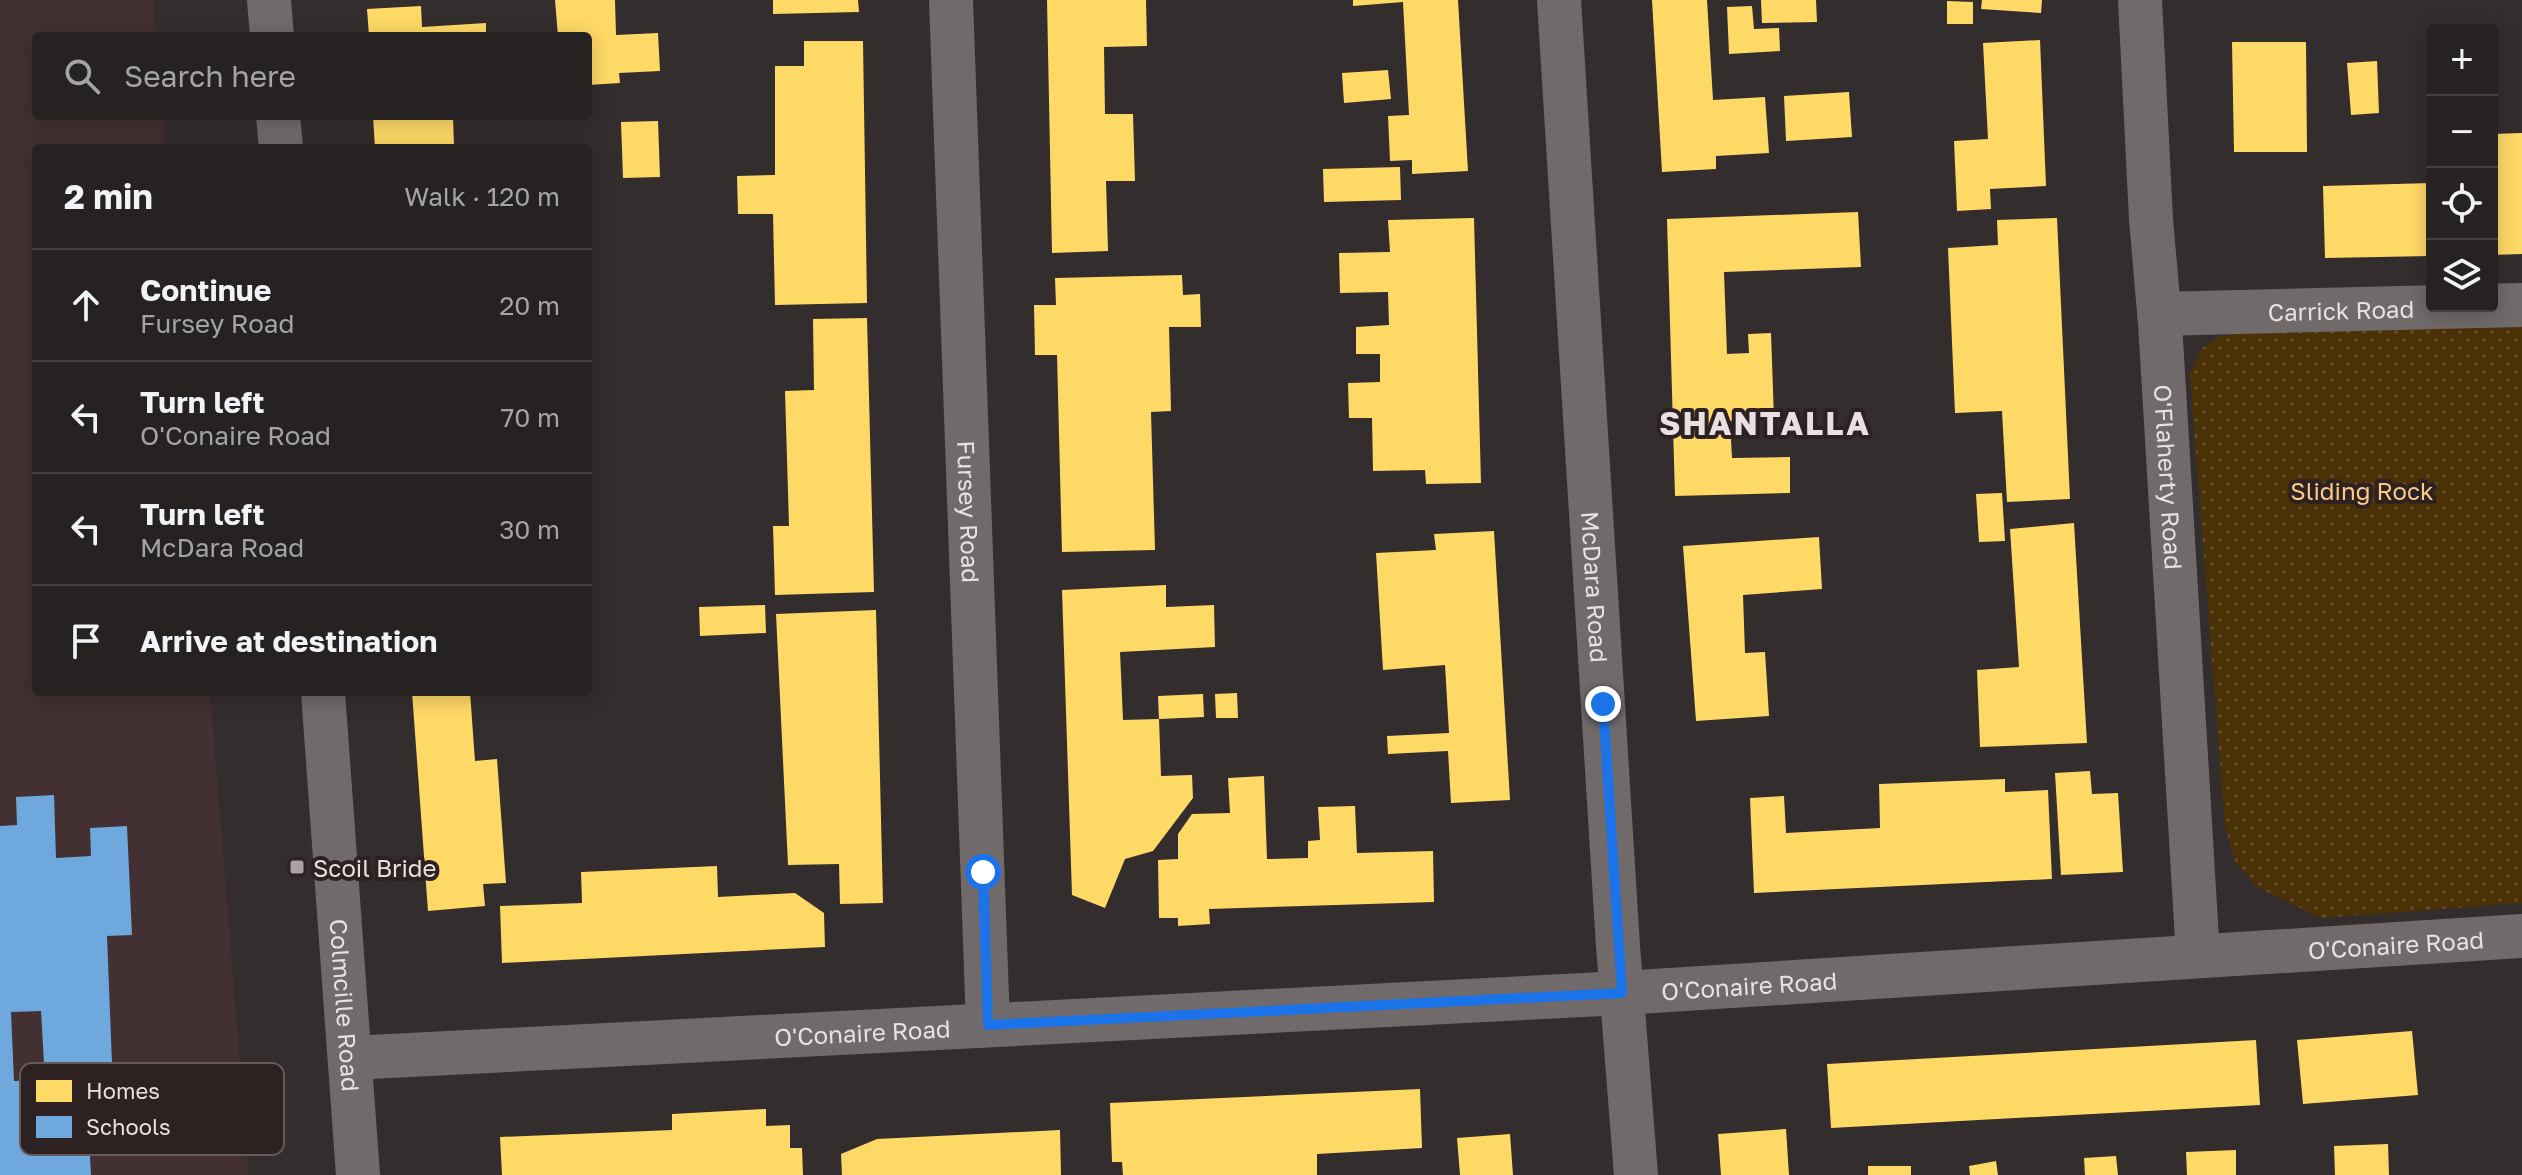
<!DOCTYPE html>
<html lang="en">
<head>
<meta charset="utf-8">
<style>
  :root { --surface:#272222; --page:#332f2f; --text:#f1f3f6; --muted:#a4a4a5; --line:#433f40 }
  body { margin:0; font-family:"Golos Text",sans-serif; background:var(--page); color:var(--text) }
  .controls { position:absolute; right:24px; top:24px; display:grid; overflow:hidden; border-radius:8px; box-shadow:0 4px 20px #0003 }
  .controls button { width:72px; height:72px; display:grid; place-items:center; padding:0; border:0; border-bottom:2px solid var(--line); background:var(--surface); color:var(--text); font:40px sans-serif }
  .stop { position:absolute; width:24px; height:24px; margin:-18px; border:6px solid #1a73e8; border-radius:50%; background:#fff }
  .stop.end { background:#1a73e8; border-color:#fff; box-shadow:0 2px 8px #0008 }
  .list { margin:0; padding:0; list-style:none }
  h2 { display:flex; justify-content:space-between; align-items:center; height:104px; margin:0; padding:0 32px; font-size:34px }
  h2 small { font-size:26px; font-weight:400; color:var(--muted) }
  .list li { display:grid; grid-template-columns:52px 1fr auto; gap:24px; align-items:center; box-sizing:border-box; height:112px; padding:0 32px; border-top:2px solid var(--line) }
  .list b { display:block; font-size:30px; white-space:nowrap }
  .list p { margin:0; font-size:26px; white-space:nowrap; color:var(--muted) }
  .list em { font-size:26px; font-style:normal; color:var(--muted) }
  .icon { flex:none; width:44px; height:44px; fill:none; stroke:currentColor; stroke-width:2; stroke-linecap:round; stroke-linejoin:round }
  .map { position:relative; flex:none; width:2522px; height:1175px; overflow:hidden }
  .search { position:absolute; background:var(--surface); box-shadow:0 4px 20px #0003; left:32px; top:32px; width:560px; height:88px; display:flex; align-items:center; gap:20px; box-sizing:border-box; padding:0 28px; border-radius:8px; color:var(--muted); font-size:30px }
  .panel { position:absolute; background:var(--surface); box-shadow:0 4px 20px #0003; left:32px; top:144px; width:560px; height:552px; border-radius:8px }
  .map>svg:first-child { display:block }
</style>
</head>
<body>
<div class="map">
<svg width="2522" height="1175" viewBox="0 0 2522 1175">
  <defs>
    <pattern id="park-dots" width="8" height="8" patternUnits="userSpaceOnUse" patternTransform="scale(2)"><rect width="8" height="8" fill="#4b3106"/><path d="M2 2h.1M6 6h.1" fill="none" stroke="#654f2a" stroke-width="1.8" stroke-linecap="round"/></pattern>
  </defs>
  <rect width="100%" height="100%" fill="#342d2e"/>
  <!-- built -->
  <polygon fill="#423032" points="0,0 153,0 156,36 36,36 36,116 163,116 165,148 36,148 36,692 210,692 249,1175 0,1175"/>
  <!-- park -->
  <polygon fill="url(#park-dots)" points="2522,327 2522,903 2321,918 2257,887 2236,863 2225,827 2190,374 2201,349 2220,336 2251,331"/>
  <!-- homes -->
  <g fill="#ffd966">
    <polygon points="555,0 615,0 616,35 658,33 660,71 619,73 620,83 588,85 588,36 558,36"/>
    <polygon points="773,0 858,0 859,12 773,14"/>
    <polygon points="1047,0 1146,0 1147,46 1104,47 1105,114 1133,114 1135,181 1106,181 1108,251 1052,253"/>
    <polygon points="1353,0 1458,0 1468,171 1412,174 1412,160 1390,161 1388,116 1409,115 1403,2 1353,6"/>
    <polygon points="1652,0 1707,0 1713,100 1765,97 1769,153 1716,156 1716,169 1662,172"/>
    <polygon points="1761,0 1816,0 1817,22 1762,23"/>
    <polygon points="1982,0 2042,0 2041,13 1981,9"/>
    <polygon points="1947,1 1973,2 1973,24 1947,24"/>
    <polygon points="421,6 422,27 486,23 486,36 369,36 367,9"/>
    <polygon points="1752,6 1754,29 1779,28 1780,51 1729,54 1727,7"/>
    <polygon points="2040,40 2046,186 1990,189 1991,209 1957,211 1954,141 1988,139 1983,43"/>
    <polygon points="804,41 863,41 867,303 775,305 773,214 738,214 737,176 775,175 775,66 804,66"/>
    <polygon points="2232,42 2306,42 2307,152 2234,152"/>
    <polygon points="2377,61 2379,113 2351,115 2347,63"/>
    <polygon points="1388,70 1391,99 1344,103 1342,73"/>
    <polygon points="1849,92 1852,137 1786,141 1784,96"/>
    <polygon points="373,116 453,116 454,148 375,148"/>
    <polygon points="658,121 660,177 623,178 621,122"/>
    <polygon points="2522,133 2522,254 2492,255 2492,134"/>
    <polygon points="1400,167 1401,200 1324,202 1323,169"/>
    <polygon points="2432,183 2432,256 2325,258 2323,186"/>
    <polygon points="1858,212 1861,267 1724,272 1727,354 1749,353 1748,334 1771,333 1774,419 1730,421 1732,458 1790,457 1790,493 1675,496 1667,219"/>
    <polygon points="1474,218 1481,483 1426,484 1425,470 1373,471 1372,418 1349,418 1348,383 1380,382 1380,354 1356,354 1356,327 1389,325 1388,292 1340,293 1339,253 1390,252 1388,220"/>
    <polygon points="2057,218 2070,499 2007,502 2002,411 1955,413 1948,248 1998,245 1997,220"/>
    <polygon points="1182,275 1183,295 1200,294 1201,327 1169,327 1171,411 1151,412 1155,550 1062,552 1057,355 1035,355 1034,305 1056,305 1055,278"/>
    <polygon points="867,318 874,592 775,595 773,526 789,526 785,391 814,390 813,319"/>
    <polygon points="2002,493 2005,541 1979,542 1976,494"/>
    <polygon points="2074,523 2087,743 1980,747 1977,670 2019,667 2010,529"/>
    <polygon points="1494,531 1510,800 1451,803 1448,751 1388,754 1387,736 1449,733 1445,665 1383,670 1376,553 1436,550 1434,534"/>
    <polygon points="1819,537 1822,589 1743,595 1745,653 1765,652 1769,716 1696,721 1683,546"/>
    <polygon points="1166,585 1166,607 1214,605 1215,647 1120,652 1123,720 1159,719 1161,776 1192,775 1193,798 1153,851 1125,859 1105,908 1072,895 1062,590"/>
    <polygon points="765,605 766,633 700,636 699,607"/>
    <polygon points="876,610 883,903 840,904 839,864 788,865 776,614"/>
    <polygon points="412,692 470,692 475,761 497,759 506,883 483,884 485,906 428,911"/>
    <polygon points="1237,693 1238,718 1216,718 1215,694"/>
    <polygon points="1203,694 1204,717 1159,719 1158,696"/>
    <polygon points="2090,771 2092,794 2118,793 2123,872 2061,875 2055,773"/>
    <polygon points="1264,776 1267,859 1308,858 1308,841 1320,840 1318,807 1355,806 1357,853 1433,851 1434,902 1209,909 1210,924 1178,926 1178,918 1159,918 1158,860 1178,859 1178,834 1192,814 1230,813 1228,778"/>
    <polygon points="2005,779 2005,792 2048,790 2052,879 1754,893 1750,798 1784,796 1786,833 1880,828 1879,784"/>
    <polygon points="717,866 718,897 795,893 824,913 825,947 502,963 500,906 582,903 581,872"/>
    <polygon points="2412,1031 2418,1095 2303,1104 2297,1040"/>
    <polygon points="2256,1040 2260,1105 1831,1128 1827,1064"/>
    <polygon points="1420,1089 1422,1148 1317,1154 1317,1175 1123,1175 1122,1162 1112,1162 1110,1103"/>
    <polygon points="766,1109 766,1126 790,1125 790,1148 802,1148 803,1175 502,1175 500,1137 672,1130 672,1114"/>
    <polygon points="1786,1129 1789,1175 1721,1175 1718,1134"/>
    <polygon points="1060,1130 1061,1175 842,1175 841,1154 877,1139"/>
    <polygon points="1510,1134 1513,1175 1460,1175 1457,1138"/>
    <polygon points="2388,1144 2389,1175 2335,1175 2334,1146"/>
    <polygon points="2236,1150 2236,1175 2187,1175 2186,1152"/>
    <polygon points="2116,1156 2118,1175 2085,1175 2084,1158"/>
    <polygon points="1996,1161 1998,1175 1970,1175 1969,1166"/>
    <rect x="1868" y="1166" width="43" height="9"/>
  </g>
  <!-- schools -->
  <path fill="#6fa8dc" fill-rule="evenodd" d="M54,795L56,858L91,856L90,828L127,826L132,935L107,936L112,1063L130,1062L132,1101L115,1102V1116L88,1117L91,1175H0V826L17,825L16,797ZM41,1011L45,1080L14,1081L11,1012Z"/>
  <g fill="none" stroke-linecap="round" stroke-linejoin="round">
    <!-- street -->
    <g stroke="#706a6a" stroke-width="44">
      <polyline points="269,0 272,36"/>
      <path id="s1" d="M951,0L988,1025"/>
      <path id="s2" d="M1559,0L1618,946L1636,1175"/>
      <path id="s3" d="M2140,0L2151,219L2160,323L2198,956"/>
      <polyline points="278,116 281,148"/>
      <path id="s4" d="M2159,314L2522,305"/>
      <path id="s5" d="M323,692L358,1175"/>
      <path id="s6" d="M351,1058L1622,993L2522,936"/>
    </g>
  </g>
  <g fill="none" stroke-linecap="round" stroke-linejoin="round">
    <!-- route -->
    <polyline stroke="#1a73e8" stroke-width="10" points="983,872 988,1025 1622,993 1603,704"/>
  </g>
  <!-- markers -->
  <rect fill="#aaa1a2" stroke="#2d2122" stroke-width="3" x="289" y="859" width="16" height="16" rx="4"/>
  <g text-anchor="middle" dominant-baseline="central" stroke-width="8" stroke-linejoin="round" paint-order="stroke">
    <!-- street labels -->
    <g font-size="24" fill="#e9e0e1" stroke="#2d2122">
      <text stroke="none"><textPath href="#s4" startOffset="182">Carrick Road</textPath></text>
      <text stroke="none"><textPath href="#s3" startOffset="478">O'Flaherty Road</textPath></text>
      <text stroke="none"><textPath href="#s1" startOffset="512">Fursey Road</textPath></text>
      <text stroke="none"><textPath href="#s2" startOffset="588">McDara Road</textPath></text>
      <text stroke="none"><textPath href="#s6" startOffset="2048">O'Conaire Road</textPath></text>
      <text stroke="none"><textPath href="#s6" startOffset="1400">O'Conaire Road</textPath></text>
      <text stroke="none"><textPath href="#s5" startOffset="314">Colmcille Road</textPath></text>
      <text stroke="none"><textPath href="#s6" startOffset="512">O'Conaire Road</textPath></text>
    </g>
    <!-- park labels -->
    <g font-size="24" fill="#faca87" stroke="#2d2122">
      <text x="2362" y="490">Sliding Rock</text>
    </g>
    <!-- poi labels -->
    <g font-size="24" fill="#e9e0e1" stroke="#2d2122" text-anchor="start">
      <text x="313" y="867">Scoil Bride</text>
    </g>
    <!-- district labels -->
    <g font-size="32" font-weight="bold" letter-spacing="2" fill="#e9e0e1" stroke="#2d2122">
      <text x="1765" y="423">SHANTALLA</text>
    </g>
  </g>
  <!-- legend -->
  <rect x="20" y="1063" width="264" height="92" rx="12" fill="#2d2122" stroke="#655a5b" stroke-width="2"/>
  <rect x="36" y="1080" width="36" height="22" fill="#ffd966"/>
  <rect x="36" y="1116" width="36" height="22" fill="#6fa8dc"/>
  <g font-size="22" fill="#e9e0e1">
    <text x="86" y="1099">Homes</text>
    <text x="86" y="1135">Schools</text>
  </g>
</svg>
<div class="controls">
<button>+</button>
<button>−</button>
<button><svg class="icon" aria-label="locate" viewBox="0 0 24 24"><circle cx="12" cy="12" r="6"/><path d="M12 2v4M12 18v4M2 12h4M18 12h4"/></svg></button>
<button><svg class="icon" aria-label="layers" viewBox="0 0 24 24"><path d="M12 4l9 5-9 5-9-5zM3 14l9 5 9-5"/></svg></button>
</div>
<div class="stop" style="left:983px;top:872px"></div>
<div class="stop end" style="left:1603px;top:704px"></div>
<div class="search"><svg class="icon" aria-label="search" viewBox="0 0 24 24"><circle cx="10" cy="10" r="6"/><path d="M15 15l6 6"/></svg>Search here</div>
<section class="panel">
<h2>2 min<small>Walk · 120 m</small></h2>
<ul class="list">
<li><svg class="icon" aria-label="ahead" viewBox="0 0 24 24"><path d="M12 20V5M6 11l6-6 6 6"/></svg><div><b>Continue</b><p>Fursey Road</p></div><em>20 m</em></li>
<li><svg class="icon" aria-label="left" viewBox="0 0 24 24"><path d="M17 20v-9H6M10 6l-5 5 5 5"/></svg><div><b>Turn left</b><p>O'Conaire Road</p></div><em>70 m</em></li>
<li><svg class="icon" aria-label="left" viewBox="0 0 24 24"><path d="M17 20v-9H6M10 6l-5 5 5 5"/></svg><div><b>Turn left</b><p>McDara Road</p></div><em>30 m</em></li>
<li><svg class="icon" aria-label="arrive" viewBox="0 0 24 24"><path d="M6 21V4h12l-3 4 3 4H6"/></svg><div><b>Arrive at destination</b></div></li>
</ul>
</section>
</div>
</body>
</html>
